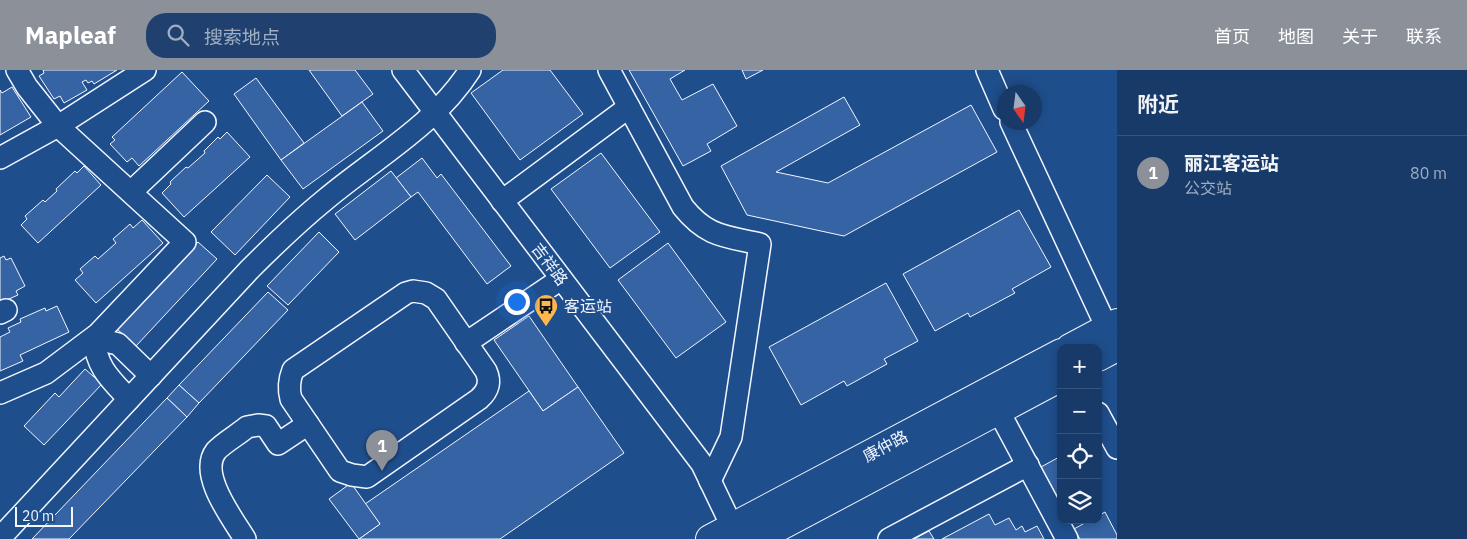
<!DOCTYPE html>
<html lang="zh">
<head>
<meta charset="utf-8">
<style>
  :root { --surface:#173a69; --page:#20416f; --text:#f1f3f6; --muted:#9eadc0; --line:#36547d; --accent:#8c9099 }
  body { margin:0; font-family:"IBM Plex Sans","Noto Sans SC",sans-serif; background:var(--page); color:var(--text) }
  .controls { position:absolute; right:15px; bottom:15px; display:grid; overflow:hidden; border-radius:10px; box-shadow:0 2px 8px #0003 }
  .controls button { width:45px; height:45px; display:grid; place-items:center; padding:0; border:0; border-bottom:1px solid var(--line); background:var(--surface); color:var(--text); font:25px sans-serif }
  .compass { position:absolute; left:997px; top:15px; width:45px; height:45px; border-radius:50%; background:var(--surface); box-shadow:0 2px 8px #0003; rotate:166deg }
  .scale { position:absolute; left:15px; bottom:12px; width:58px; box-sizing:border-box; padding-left:5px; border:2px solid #f2f6ff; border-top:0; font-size:14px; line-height:18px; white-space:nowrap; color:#f2f6ff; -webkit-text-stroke:4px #1f4e8c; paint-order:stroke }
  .you { position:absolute; left:516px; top:231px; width:18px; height:18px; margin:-12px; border:4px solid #fff; border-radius:50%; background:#1a73e8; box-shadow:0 0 0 8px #1a73e833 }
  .badge { display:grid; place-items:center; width:32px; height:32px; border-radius:50%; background:var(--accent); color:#fff; font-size:16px; font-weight:700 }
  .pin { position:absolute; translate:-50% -41px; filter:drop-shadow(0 1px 2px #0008) }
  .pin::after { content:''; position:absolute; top:26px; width:18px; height:15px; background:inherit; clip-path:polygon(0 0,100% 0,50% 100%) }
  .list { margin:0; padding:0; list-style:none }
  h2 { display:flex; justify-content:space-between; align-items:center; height:65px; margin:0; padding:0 20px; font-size:21px }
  h2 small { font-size:16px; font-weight:400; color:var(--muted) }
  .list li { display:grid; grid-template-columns:32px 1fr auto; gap:15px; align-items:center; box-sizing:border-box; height:75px; padding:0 20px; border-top:1px solid var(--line) }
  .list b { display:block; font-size:19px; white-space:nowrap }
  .list p { margin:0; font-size:16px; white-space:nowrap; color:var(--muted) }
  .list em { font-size:16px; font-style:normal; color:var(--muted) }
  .icon { flex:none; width:28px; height:28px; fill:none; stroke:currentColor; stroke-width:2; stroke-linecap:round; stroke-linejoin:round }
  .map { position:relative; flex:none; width:1117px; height:469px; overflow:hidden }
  header { display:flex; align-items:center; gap:30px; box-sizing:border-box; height:70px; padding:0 25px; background:var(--accent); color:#fff }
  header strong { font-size:24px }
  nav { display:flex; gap:28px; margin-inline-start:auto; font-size:18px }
  .search { width:350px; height:45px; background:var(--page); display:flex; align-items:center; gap:12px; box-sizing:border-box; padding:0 18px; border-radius:20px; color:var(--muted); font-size:19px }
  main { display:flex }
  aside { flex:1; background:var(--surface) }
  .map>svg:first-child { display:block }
</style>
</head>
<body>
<header>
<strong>Mapleaf</strong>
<div class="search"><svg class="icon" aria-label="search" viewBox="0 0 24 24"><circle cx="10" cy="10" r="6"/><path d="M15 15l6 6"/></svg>搜索地点</div>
<nav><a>首页</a><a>地图</a><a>关于</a><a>联系</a></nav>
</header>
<main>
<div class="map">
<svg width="1117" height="469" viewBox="0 0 1117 469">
  <rect width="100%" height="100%" fill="#1f4e8c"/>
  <!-- building -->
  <g fill="#3563a3" stroke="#f2f6ff">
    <polygon points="117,0 94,14 92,11 88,13 86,10 82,12 87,20 64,33 60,26 54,29 39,6 44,3 43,0"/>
    <polygon points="309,0 355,0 373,24 342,46"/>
    <polygon points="503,0 550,0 583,44 520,90 471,23"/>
    <polygon points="629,0 685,0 670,9 682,30 713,14 737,56 707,74 711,81 683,96"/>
    <polygon points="742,0 763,0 746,9"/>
    <polygon points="182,2 209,31 139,96 132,88 127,92 110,74 115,70 112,67"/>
    <polygon points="256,8 304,73 281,90 234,24"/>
    <polygon points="12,17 31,47 0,65 0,20 2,23"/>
    <polygon points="844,27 860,55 776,102 828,113 971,35 997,82 844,166 747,145 721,96"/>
    <polygon points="362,32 383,61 303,119 281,90"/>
    <polygon points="227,62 250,87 184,147 162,123 171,114 170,112 186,97 188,98 205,83 204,81 218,67 220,69"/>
    <polygon points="601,83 660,162 610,198 551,119"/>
    <polygon points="422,88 437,108 441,104 511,196 487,214 418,122 411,127 396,108"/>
    <polygon points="84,96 101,115 38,173 21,155 27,149 25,146 43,130 45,132 57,121 56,119 75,101 77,103"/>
    <polygon points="391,101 411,127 355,170 335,144"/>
    <polygon points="267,105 290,127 235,185 211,162"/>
    <polygon points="1019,140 1051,197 1012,219 1015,223 970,247 968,243 935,261 903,204"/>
    <polygon points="142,150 163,173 96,233 75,210 83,203 80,199 95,186 98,189 116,173 113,169 130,154 133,158"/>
    <polygon points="319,162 339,182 288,235 267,216"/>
    <polygon points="198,172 217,189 136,276 117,259"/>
    <polygon points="668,173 726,252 676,288 618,210"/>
    <polygon points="4,186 6,190 11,188 25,216 16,221 18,225 0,233 0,188"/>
    <polygon points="886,213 918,271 884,289 887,294 847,316 844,311 801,335 769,277"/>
    <polygon points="268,222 288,240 199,333 179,315"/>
    <polygon points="57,236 69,262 20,285 23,291 0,301 0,267 10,262 8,258 21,252 20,249 45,238 46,241"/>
    <polygon points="529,246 578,317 543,341 494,270"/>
    <polygon points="85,299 102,314 44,375 24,356 55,323 59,327"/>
    <polygon points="179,315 199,333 187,347 167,328"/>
    <polygon points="578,317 624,383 500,469 359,469 380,454 365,434 529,321 543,341"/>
    <polygon points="167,328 187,347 69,469 32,469"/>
    <polygon points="1061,386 1061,427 1058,428 1041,397"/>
    <polygon points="351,413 380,454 359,469 329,429"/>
    <polygon points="1105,442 1117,465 1117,469 1080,469 1074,459 1090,450 1098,450 1098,446"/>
    <polygon points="989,444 995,455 1009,448 1016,460 1022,456 1025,462 1037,456 1044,469 942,469"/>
    <polygon points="929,461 934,469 914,469"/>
  </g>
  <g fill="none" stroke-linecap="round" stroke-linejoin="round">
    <!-- minor casing -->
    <g stroke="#f2f6ff" stroke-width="24">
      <g id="minor">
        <polyline points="403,0 702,394 738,469"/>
        <path d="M609,0L683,137C707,167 725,166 760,174L731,367L710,411"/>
        <polyline points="987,0 1004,39"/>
        <polyline points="1011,52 1107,258"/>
        <polyline points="0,88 58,56 145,0"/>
        <polyline points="131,122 205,52"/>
        <polyline points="502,131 629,37"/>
        <path d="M413,221L426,223L436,229L486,301C491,312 488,321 479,329L367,407L352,405L340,401L291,329C288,318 289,310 293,300L406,223Z"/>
        <polyline points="0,243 6,240"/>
        <polyline points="466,273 561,209"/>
        <polyline points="0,323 46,303 98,264 185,172 58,56 27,17 17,0"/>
        <path d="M129,329C110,309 96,297 94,268L118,274L151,306"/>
        <polyline points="998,340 1067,469"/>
        <polyline points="1098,343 1117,378"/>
        <path d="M0,468L250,199C274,175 299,151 326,129C375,88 435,55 470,0"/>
        <path d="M245,469C233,449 198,404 216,381C223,373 239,364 247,357L258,355L266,356L278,374L308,354"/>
        <polyline points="889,469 1028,395"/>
      </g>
    </g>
    <!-- major casing -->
    <g stroke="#f2f6ff" stroke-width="30">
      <g id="major">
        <polyline points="1070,278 1117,253"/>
        <polyline points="1098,287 1117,277"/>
        <polyline points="710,469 1061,283"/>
        <polyline points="756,469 1061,307"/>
      </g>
    </g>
    <!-- minor -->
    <use href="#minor" stroke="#1f4e8c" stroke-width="21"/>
    <!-- major -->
    <use href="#major" stroke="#1f4e8c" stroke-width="28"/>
  </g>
  <!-- icons -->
  <defs>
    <g id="bus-pin" transform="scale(1.25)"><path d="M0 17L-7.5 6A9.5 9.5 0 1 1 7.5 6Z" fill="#ffb74d" stroke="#1f4e8c"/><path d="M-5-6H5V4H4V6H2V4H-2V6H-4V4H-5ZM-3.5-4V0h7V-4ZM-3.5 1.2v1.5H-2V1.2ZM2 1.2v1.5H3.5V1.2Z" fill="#111"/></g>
  </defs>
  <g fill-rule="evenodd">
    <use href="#bus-pin" x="546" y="236"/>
  </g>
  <g text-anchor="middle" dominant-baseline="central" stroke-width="4" stroke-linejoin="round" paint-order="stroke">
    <!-- street labels -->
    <g font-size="16" fill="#f2f6ff" stroke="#1f4e8c">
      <text transform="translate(550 194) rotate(53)">吉祥路</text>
      <text transform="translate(885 376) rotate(-28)">康仲路</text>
    </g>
    <!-- poi labels -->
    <g font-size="16" fill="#f2f6ff" stroke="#1f4e8c" text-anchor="start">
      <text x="564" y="236">客运站</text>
    </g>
  </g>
</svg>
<div class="controls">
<button>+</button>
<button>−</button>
<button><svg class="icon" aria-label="locate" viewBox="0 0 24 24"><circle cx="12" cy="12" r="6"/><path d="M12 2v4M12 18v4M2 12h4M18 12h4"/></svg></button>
<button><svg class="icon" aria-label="layers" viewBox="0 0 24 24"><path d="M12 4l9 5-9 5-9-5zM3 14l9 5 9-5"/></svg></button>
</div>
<svg class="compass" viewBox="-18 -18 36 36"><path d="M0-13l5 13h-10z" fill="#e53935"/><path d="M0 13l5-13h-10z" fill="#9eadc0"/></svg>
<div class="scale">20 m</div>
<div class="you"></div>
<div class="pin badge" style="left:382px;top:401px">1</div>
</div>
<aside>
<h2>附近<small></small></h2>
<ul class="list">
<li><span class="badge">1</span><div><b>丽江客运站</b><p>公交站</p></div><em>80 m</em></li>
</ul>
</aside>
</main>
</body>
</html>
